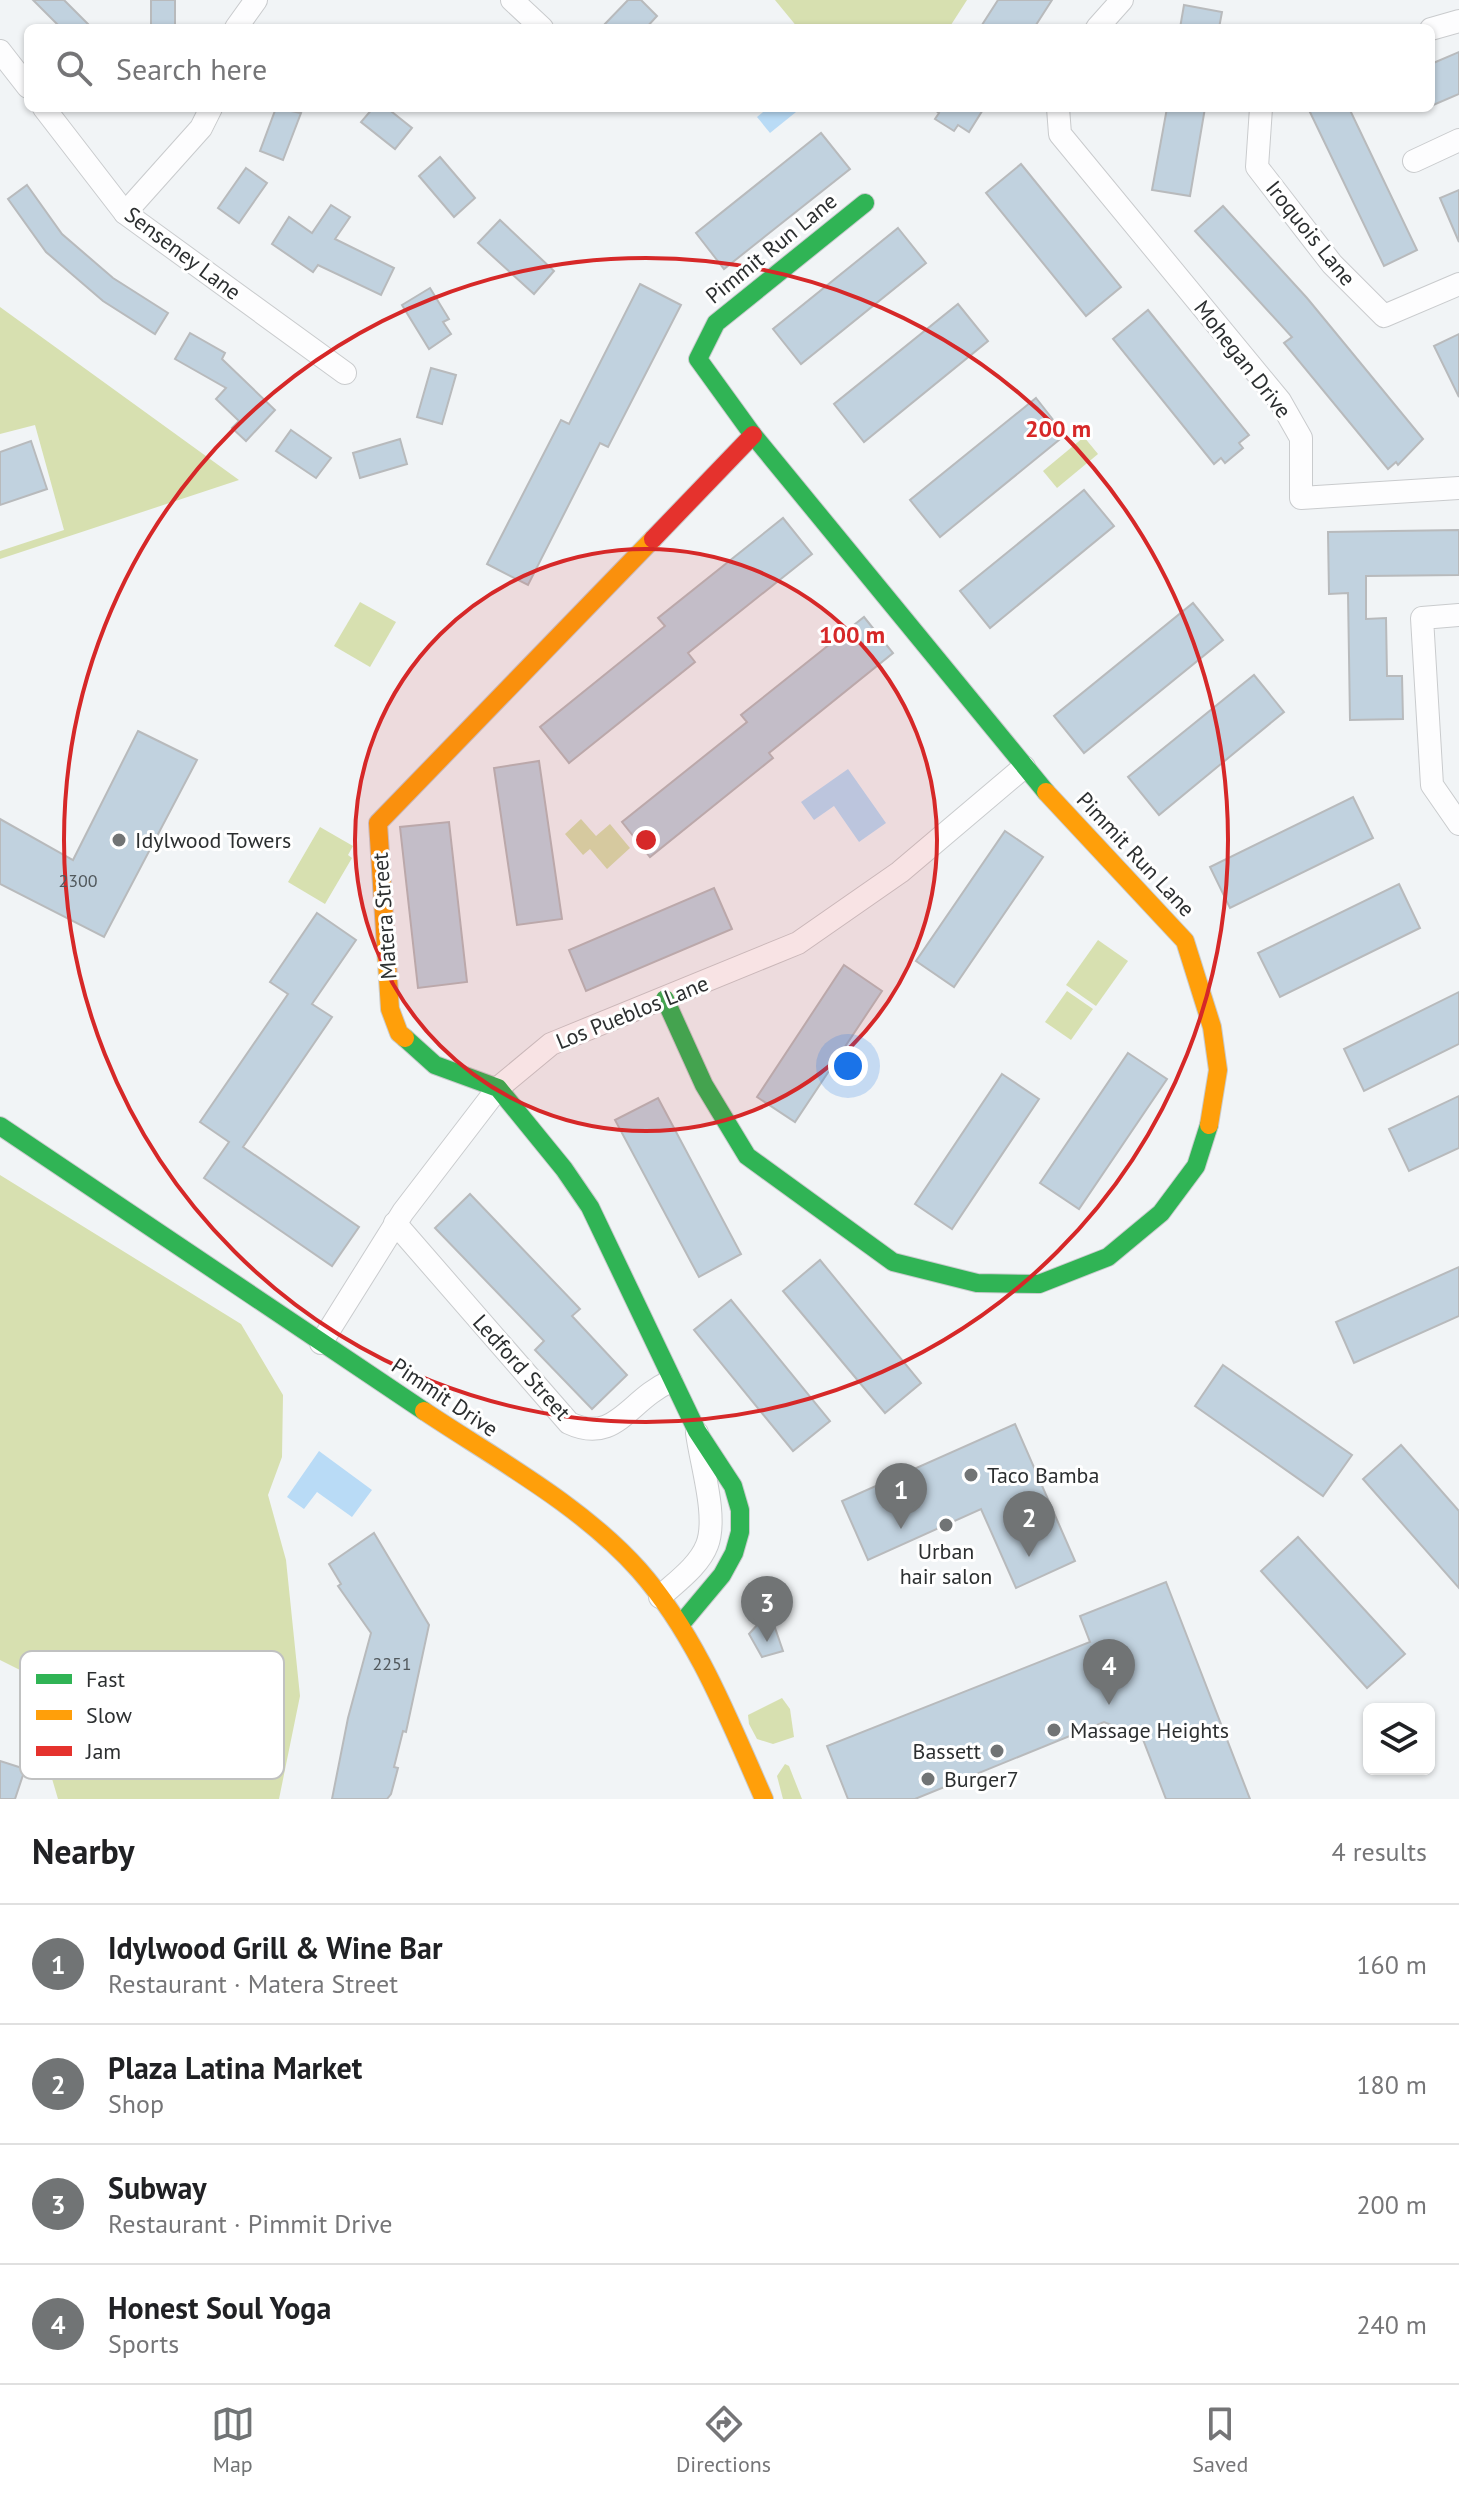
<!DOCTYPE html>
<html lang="en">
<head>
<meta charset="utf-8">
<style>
  :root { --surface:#fff; --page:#f2f2f2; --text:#202124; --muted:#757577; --line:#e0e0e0; --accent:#717475 }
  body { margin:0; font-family:"PT Sans",sans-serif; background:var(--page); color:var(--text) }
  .controls { position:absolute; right:24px; bottom:24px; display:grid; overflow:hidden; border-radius:12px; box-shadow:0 2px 6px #0004 }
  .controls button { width:72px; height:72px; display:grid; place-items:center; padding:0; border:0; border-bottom:2px solid var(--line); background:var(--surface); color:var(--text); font:40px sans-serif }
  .you { position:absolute; left:848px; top:1066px; width:28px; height:28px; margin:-20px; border:6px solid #fff; border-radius:50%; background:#1a73e8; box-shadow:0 0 0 12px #1a73e833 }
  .badge { display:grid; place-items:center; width:52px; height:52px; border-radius:50%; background:var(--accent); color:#fff; font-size:26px; font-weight:700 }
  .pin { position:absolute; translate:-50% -66px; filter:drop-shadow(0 2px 4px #0008) }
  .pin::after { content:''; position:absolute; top:42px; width:28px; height:24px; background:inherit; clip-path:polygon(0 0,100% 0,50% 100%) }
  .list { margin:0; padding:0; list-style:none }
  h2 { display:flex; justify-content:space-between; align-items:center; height:104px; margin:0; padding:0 32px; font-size:34px }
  h2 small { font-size:26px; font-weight:400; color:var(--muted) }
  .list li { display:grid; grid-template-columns:52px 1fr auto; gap:24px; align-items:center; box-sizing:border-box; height:120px; padding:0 32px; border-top:2px solid var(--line) }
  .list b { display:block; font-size:30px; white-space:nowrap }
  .list p { margin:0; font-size:26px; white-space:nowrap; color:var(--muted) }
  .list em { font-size:26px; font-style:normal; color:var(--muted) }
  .icon { flex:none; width:44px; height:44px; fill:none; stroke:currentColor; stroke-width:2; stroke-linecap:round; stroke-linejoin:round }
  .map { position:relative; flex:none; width:1459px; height:1799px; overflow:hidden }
  .search { position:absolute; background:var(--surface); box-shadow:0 2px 6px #0004; left:24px; right:24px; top:24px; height:88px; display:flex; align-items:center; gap:20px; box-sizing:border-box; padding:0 28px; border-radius:12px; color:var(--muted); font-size:30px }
  .sheet { height:584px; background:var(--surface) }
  nav { display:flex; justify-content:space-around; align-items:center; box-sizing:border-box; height:112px; border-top:2px solid var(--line); background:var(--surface); font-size:22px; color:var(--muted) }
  nav a { display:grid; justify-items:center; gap:4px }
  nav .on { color:var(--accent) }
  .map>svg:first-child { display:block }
</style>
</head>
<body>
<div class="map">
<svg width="1459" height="1799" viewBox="0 0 1459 1799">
  <rect width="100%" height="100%" fill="#f1f4f6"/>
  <!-- green -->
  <g fill="#d7e0b0">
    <polygon points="775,0 967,0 949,28 798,28"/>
    <polygon points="0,307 239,480 0,559 0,551 64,530 35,425 0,434"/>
    <polygon points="1084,437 1098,454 1057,488 1043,471"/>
    <polygon points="360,602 396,622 370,667 334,646"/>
    <polygon points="581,819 596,836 610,824 630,848 607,869 590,849 583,855 565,834"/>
    <polygon points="320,827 353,846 348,855 352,858 325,904 288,882"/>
    <polygon points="1098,940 1128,961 1096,1006 1066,985"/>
    <polygon points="1067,991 1093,1009 1071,1040 1045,1022"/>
    <polygon points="0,1175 241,1324 283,1395 282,1457 268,1495 286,1560 300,1696 279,1799 58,1799 20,1670 0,1660"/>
    <polygon points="782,1698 790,1709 794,1737 773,1744 757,1739 749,1724 748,1715"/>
    <polygon points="785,1764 789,1766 802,1799 783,1799 777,1776"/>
  </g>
  <!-- water -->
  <g fill="#b9dbf6">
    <polygon points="768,108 801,108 770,133 757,117"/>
    <polygon points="848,769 886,823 859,842 834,806 814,820 801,802"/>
    <polygon points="319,1451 372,1490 352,1517 317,1492 304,1509 287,1497"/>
  </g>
  <!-- building -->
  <g fill="#c1d2df" stroke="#b8babc" stroke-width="2">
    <polygon points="33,0 64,0 92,28 61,28"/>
    <rect x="151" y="0" width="24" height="28"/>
    <polygon points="628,0 641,0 657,16 646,28 601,28"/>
    <polygon points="998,0 1052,0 1034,28 980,28"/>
    <polygon points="1184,5 1222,12 1219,28 1180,28"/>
    <polygon points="1459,52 1459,94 1431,106 1431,64"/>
    <polygon points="276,108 301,113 283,160 260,151"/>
    <polygon points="373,108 387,108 412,128 395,149 361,122"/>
    <polygon points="932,108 984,108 969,132 958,125 954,131 935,119 939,113"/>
    <polygon points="1167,108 1205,108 1190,196 1152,190"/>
    <polygon points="1308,108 1349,108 1417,250 1384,266"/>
    <polygon points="821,133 850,169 724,269 696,233"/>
    <polygon points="440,157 475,198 454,217 419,176"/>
    <polygon points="1021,164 1121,287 1086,316 986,193"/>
    <polygon points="246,168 267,183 239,223 218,208"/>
    <polygon points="27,185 62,234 113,278 168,313 155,334 103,301 46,252 8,199"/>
    <polygon points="1459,190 1459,242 1440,198"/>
    <polygon points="331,205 350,217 335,239 394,268 381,295 318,265 313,272 272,244 289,217 312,233"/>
    <polygon points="1223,206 1307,298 1423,439 1398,465 1396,462 1388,469 1284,343 1292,337 1195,231"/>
    <polygon points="500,220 554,271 534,294 478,243"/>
    <polygon points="898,228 926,263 801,364 773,329"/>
    <polygon points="640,284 681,305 608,447 600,443 528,585 487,564 561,420 569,424"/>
    <polygon points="430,288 449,319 443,322 451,334 429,349 402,305"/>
    <polygon points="958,304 988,341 864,442 834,404"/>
    <polygon points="1148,310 1249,435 1239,443 1243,448 1225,463 1221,458 1214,464 1113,339"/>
    <polygon points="190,333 225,353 222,359 275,410 246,441 232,428 239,421 216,399 226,388 175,359"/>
    <polygon points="1459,334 1459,397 1434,346"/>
    <polygon points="431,368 456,375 442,424 417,417"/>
    <polygon points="1036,398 1065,435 940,537 910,500"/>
    <polygon points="291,430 331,458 316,478 276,451"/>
    <polygon points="400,439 407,464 360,478 353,453"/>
    <polygon points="31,441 47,489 0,505 0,452"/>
    <polygon points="1084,490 1114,526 990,628 960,591"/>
    <polygon points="783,518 812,554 688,653 695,662 569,763 540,727 665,626 658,618"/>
    <polygon points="1459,530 1459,575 1366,576 1366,619 1386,618 1387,676 1402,676 1403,719 1350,720 1348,593 1329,594 1328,532"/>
    <polygon points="1193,603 1223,640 1084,753 1054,716"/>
    <polygon points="864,617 893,653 769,753 773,758 650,857 622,822 747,722 741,715"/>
    <polygon points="1254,675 1284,712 1159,815 1128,777"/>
    <polygon points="138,731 197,760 104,937 0,884 0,819 73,860"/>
    <polygon points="539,761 562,919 517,925 494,768"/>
    <polygon points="1353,797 1373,838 1230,908 1210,867"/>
    <polygon points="449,822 467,982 418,988 400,827"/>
    <polygon points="1005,831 1043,857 954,987 916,961"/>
    <polygon points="1399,884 1420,928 1280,997 1258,953"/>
    <polygon points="714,888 732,929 586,991 569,950"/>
    <polygon points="317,913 356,940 312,1004 332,1017 243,1147 359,1227 332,1266 204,1178 229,1142 200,1122 288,994 270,982"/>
    <polygon points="844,965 882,991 795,1122 757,1097"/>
    <polygon points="1459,992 1459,1044 1364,1091 1344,1049"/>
    <polygon points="1128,1053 1167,1079 1079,1209 1040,1183"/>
    <polygon points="1002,1074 1039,1099 952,1229 915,1204"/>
    <polygon points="1459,1096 1459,1148 1409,1171 1389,1129"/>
    <polygon points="658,1098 741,1254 699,1277 615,1120"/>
    <polygon points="470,1194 580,1309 572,1316 627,1375 592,1409 535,1350 544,1341 435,1228"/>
    <polygon points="820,1260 921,1383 885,1413 783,1291"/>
    <polygon points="1459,1267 1459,1316 1354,1363 1336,1322"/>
    <polygon points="731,1300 830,1421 793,1451 694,1330"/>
    <polygon points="1223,1365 1352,1455 1323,1496 1195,1406"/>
    <polygon points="1015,1424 1075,1561 1016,1588 981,1509 868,1560 842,1501"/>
    <polygon points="1401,1445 1459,1511 1459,1588 1363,1479"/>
    <polygon points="374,1533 429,1625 406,1732 403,1731 394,1767 398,1768 391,1794 387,1799 332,1799 348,1718 371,1633 338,1586 341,1584 329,1564"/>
    <polygon points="1298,1537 1405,1654 1367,1688 1261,1571"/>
    <polygon points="1166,1582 1250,1799 1166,1799 1142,1737 1104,1722 915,1799 848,1799 827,1746 1090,1642 1080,1616"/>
    <polygon points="772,1619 783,1651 762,1657 749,1634 759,1623"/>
    <polygon points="0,1761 25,1769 15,1799 0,1799"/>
  </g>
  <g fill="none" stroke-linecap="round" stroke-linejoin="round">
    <!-- street casing -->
    <g stroke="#c9cbcd" stroke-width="24">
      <g id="street">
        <polyline points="512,0 542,28"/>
        <polyline points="236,28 256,0"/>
        <polyline points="1097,28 1122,0"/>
        <polyline points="1431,29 1459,21"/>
        <polyline points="0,51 28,87"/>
        <polyline points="44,108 125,213 345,373"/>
        <polyline points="1058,108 1060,134 1280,401 1301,438 1301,498 1459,488"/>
        <polyline points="1261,108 1257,167 1332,264 1384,316 1459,284"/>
        <polyline points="1414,161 1459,140"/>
        <polyline points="125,213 201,128 211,108"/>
        <polyline points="1459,615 1422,618 1432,785 1459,824"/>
        <path d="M395,1223L569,1423C616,1445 628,1400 671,1381"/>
        <polyline points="321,1343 403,1212 498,1088 551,1044 798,943 900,872 1024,767"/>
        <path d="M660,1597C676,1582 699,1566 707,1545C718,1517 701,1464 697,1433"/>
      </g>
    </g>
    <!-- fast casing -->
    <g stroke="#c9cbcd" stroke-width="20">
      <g id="fast">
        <polyline points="865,203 716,323 698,359 753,435 1046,792"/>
        <polyline points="665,999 704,1085 747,1156 893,1262 977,1283 1039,1284 1108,1257 1161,1213 1196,1166 1209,1125"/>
        <polyline points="405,1038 435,1065 498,1088 564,1169 590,1207 697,1431 733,1486 740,1510 740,1532 734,1553 722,1575 681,1624"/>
        <polyline points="0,1126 424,1411"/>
      </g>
    </g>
    <!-- slow casing -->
    <g stroke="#c9cbcd" stroke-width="20">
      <g id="slow">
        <polyline points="1046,792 1185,941 1212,1027 1218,1070 1209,1125"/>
        <polyline points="405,1038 399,1033 390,1009 378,823 653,539"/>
        <path d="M424,1411C496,1459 581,1505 639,1570C697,1636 729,1720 764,1799"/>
      </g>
    </g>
    <!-- jam casing -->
    <g stroke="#c9cbcd" stroke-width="20">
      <polyline id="jam" points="653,539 753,435"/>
    </g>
    <!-- street -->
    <use href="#street" stroke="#fdfdfe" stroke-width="22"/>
    <!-- fast -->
    <use href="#fast" stroke="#30b455" stroke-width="18"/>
    <!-- slow -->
    <use href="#slow" stroke="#ff9f0a" stroke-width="18"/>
    <!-- jam -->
    <use href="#jam" stroke="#e5322d" stroke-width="18"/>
  </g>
  <!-- distance rings -->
  <circle cx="646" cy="840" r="291" fill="#d62828" fill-opacity=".12"/>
  <g fill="none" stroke="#d62828" stroke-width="4">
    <circle cx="646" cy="840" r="291"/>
    <circle cx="646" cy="840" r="582"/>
  </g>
  <!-- markers -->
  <g fill="#717475" stroke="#fff" stroke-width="3">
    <circle cx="119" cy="840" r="8"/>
    <circle cx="971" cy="1475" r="8"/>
    <circle cx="946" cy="1525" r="8"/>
    <circle cx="1054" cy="1730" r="8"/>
    <circle cx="997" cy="1751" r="8"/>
    <circle cx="928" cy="1779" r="8"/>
  </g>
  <g text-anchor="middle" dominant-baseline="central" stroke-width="6" stroke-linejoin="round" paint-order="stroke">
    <!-- number labels -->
    <g font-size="18" fill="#51585c">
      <text x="78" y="880">2300</text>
      <text x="392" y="1663">2251</text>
    </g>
    <!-- street labels -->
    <g font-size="22" fill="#2c2f30" stroke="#fff">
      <text transform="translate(1311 233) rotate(51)">Iroquois Lane</text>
      <text transform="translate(771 248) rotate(-39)">Pimmit Run Lane</text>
      <text transform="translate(183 253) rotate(37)">Senseney Lane</text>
      <text transform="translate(1243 359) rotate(52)">Mohegan Drive</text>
      <text transform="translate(1136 854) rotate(47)">Pimmit Run Lane</text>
      <text transform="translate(384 916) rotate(-94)">Matera Street</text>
      <text transform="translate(632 1012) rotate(-22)">Los Pueblos Lane</text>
      <text transform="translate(522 1367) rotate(48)">Ledford Street</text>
      <text transform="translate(445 1397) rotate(34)">Pimmit Drive</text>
    </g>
    <!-- poi labels -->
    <g font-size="22" fill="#2c2f30" stroke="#fff" text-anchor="start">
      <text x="135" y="840">Idylwood Towers</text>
      <text x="987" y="1475">Taco Bamba</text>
      <text x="946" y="1551" text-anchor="middle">Urban<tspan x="946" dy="25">hair salon</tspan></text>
      <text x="1070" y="1730">Massage Heights</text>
      <text x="981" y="1751" text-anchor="end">Bassett</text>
      <text x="944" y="1779">Burger7</text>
    </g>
  </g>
  <!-- legend -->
  <rect x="20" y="1651" width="264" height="128" rx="12" fill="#fff" stroke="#c0c1c1" stroke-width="2"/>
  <rect x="36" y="1674" width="36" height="10" fill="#30b455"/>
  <rect x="36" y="1710" width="36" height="10" fill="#ff9f0a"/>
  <rect x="36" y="1746" width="36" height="10" fill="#e5322d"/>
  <g font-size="22" fill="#2c2f30">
    <text x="86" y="1687">Fast</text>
    <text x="86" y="1723">Slow</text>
    <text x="86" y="1759">Jam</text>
  </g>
  <circle cx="646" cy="840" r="12" fill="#d62828" stroke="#fff" stroke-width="4"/>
  <g font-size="24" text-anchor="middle" font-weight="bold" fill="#d62828" stroke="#fff" stroke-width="6" stroke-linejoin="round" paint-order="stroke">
    <text x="1058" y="437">200 m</text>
    <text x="852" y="643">100 m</text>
  </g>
</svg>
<div class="controls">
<button><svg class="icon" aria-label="layers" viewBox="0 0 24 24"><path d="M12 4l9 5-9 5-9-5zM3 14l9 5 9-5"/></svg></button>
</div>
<div class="you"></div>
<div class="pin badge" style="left:901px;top:1529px">1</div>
<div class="pin badge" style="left:1029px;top:1557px">2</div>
<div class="pin badge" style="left:767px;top:1642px">3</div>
<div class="pin badge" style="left:1109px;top:1705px">4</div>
<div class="search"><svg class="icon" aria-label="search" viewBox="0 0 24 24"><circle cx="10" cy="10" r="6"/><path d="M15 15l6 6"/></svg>Search here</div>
</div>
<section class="sheet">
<h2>Nearby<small>4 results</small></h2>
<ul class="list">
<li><span class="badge">1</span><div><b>Idylwood Grill &amp; Wine Bar</b><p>Restaurant · Matera Street</p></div><em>160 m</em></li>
<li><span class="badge">2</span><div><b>Plaza Latina Market</b><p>Shop</p></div><em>180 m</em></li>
<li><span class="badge">3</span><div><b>Subway</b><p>Restaurant · Pimmit Drive</p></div><em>200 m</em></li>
<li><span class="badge">4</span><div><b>Honest Soul Yoga</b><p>Sports</p></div><em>240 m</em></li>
</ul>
</section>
<nav>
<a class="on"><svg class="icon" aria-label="map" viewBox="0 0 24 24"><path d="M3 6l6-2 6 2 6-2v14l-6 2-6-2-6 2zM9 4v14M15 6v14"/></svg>Map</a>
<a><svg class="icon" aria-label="directions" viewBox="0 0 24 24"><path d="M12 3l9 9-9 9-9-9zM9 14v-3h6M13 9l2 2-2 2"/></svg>Directions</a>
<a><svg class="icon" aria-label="saved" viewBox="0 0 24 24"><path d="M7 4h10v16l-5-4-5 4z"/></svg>Saved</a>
</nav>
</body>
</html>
